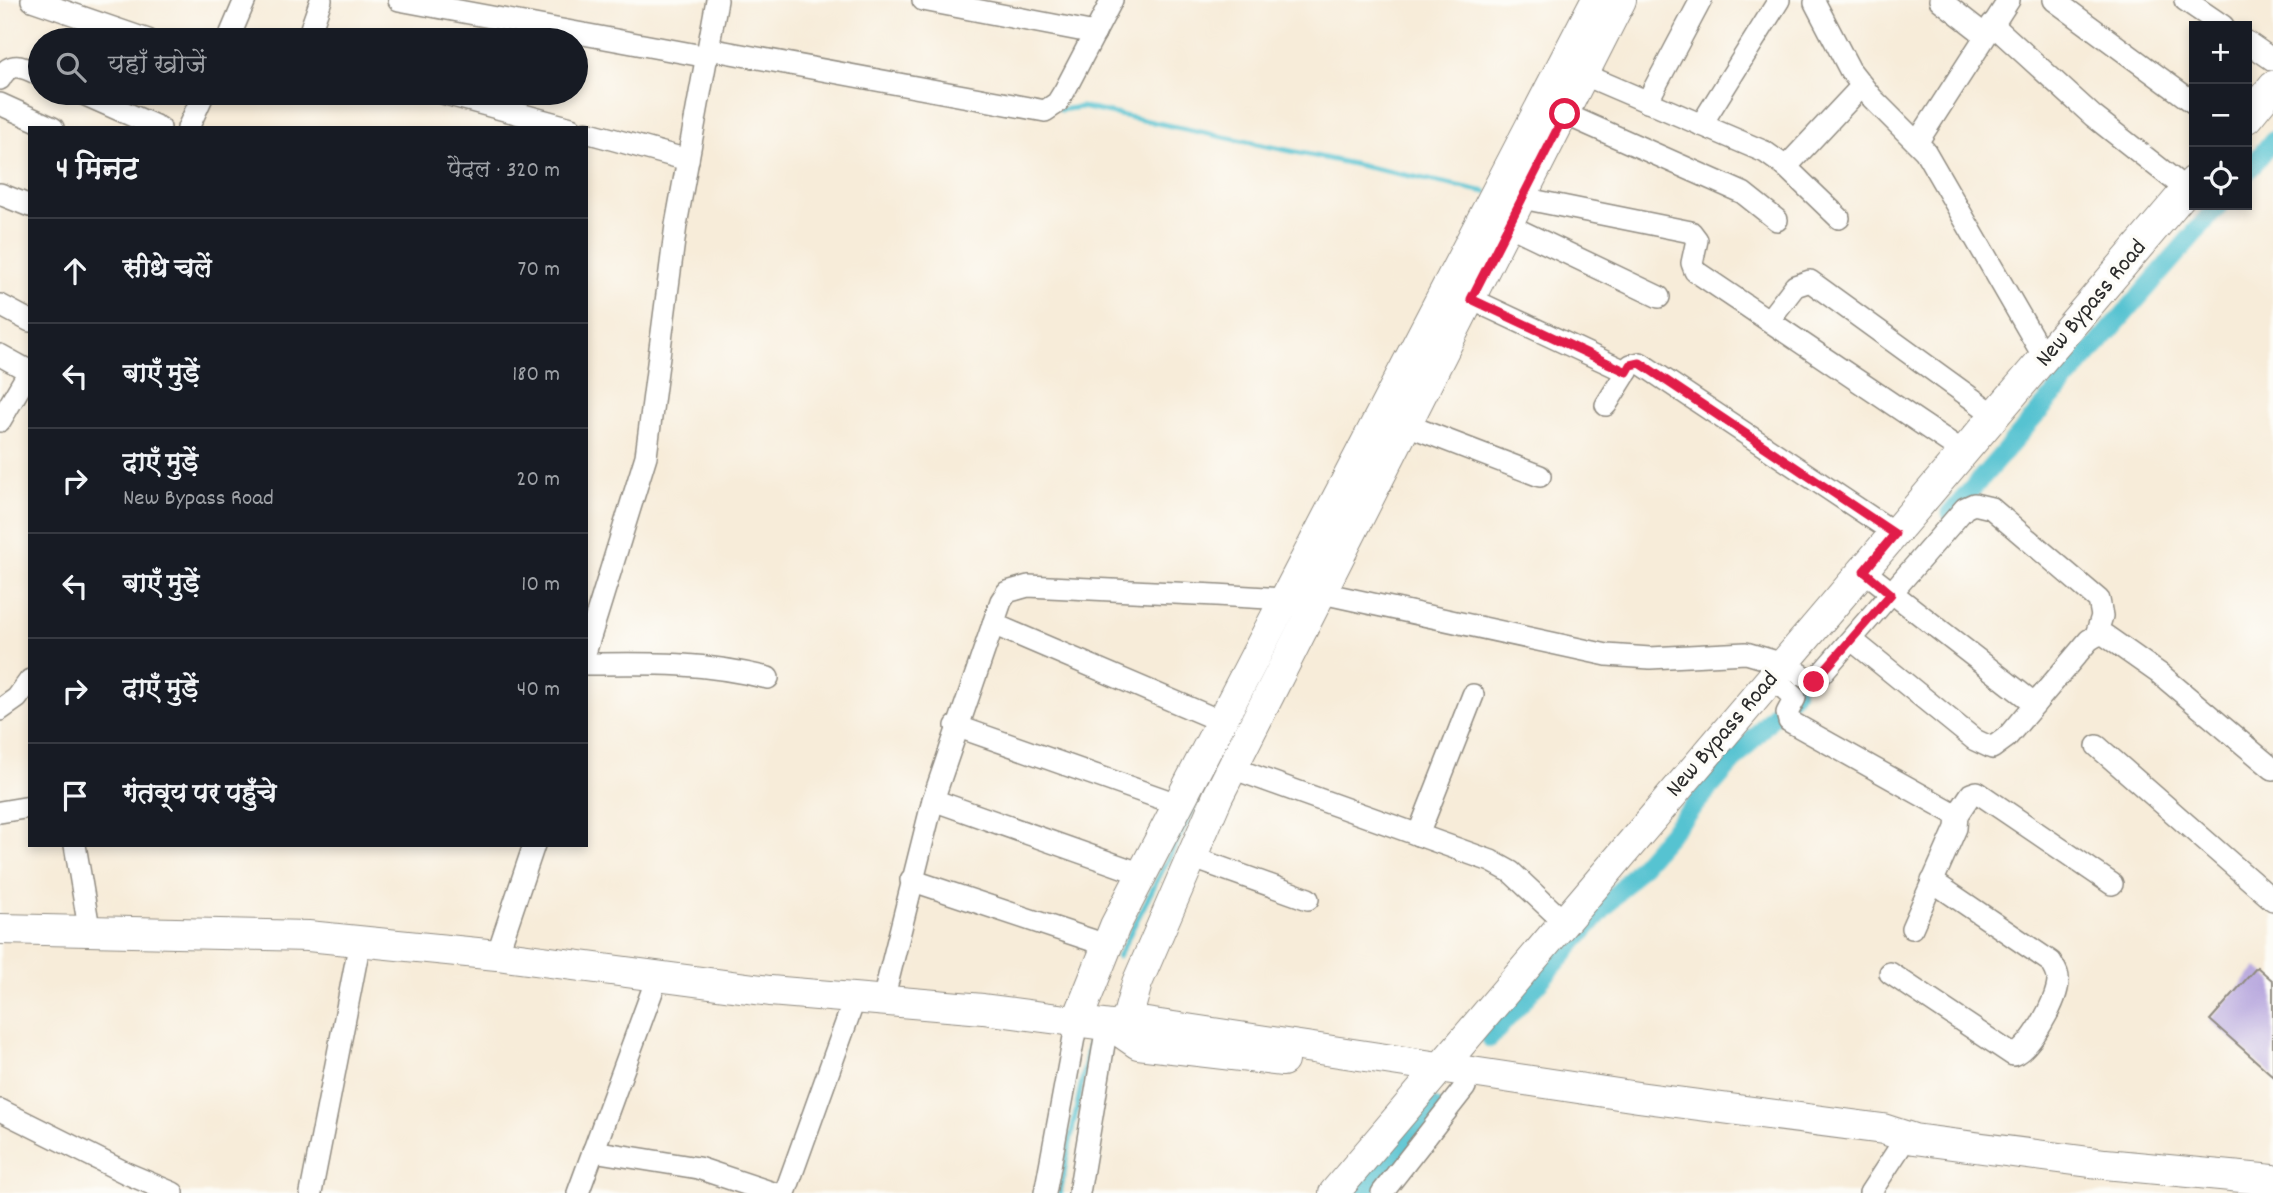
<!DOCTYPE html>
<html lang="hi">
<head>
<meta charset="utf-8">
<style>
  :root { --surface:#171b24; --page:#20242c; --text:#f1f3f6; --muted:#9ea1a6; --line:#363941 }
  body { margin:0; font-family:Dekko,"Playpen Sans Deva",sans-serif; background:var(--page); color:var(--text) }
  .controls { position:absolute; right:21px; top:21px; display:grid; overflow:hidden; border-radius:0px; box-shadow:0 4px 10px #0003 }
  .controls button { width:63px; height:63px; display:grid; place-items:center; padding:0; border:0; border-bottom:2px solid var(--line); background:var(--surface); color:var(--text); font:35px sans-serif }
  .stop { position:absolute; width:21px; height:21px; margin:-16px; border:5px solid #e11d48; border-radius:50%; background:#fff }
  .stop.end { background:#e11d48; border-color:#fff; box-shadow:0 2px 7px #0008 }
  .list { margin:0; padding:0; list-style:none }
  h2 { display:flex; justify-content:space-between; align-items:center; height:91px; margin:0; padding:0 28px; font-size:30px }
  h2 small { font-size:23px; font-weight:400; color:var(--muted) }
  .list li { display:grid; grid-template-columns:46px 1fr auto; gap:21px; align-items:center; box-sizing:border-box; height:105px; padding:0 28px; border-top:2px solid var(--line) }
  .list b { display:block; font-size:26px; white-space:nowrap }
  .list p { margin:0; font-size:23px; white-space:nowrap; color:var(--muted) }
  .list em { font-size:23px; font-style:normal; color:var(--muted) }
  .icon { flex:none; width:38px; height:38px; fill:none; stroke:currentColor; stroke-width:2; stroke-linecap:round; stroke-linejoin:round }
  .map { position:relative; flex:none; width:2273px; height:1193px; overflow:hidden }
  .search { position:absolute; background:var(--surface); box-shadow:0 4px 10px #0003; left:28px; top:28px; width:560px; height:77px; display:flex; align-items:center; gap:18px; box-sizing:border-box; padding:0 24px; border-radius:38px; color:var(--muted); font-size:26px }
  .panel { position:absolute; background:var(--surface); box-shadow:0 4px 10px #0003; left:28px; top:126px; width:560px; height:721px; border-radius:0px }
  .map>svg:first-child { display:block }
</style>
</head>
<body>
<div class="map">
<svg width="2273" height="1193" viewBox="0 0 2273 1193">
  <rect width="100%" height="100%" fill="#fdfcf7"/>
  <filter id="ink" filterUnits="userSpaceOnUse"><feTurbulence type="fractalNoise" baseFrequency=".0143" numOctaves="2"/><feDisplacementMap in="SourceGraphic" scale="14" xChannelSelector="R" yChannelSelector="G"/><feConvolveMatrix kernelMatrix="1 2 1 2 8 2 1 2 1" color-interpolation-filters="sRGB"/></filter>
  <filter id="wash" filterUnits="userSpaceOnUse"><feTurbulence type="fractalNoise" baseFrequency=".00686" numOctaves="4" result="noise"/><feDisplacementMap in="SourceGraphic" scale="28" xChannelSelector="R" yChannelSelector="G"/><feGaussianBlur stdDeviation="1.57" result="paint"/><feColorMatrix in="noise" values="0 0 0 0 0 0 0 0 0 0 0 0 0 0 0 0 0 1.4 0 .05"/><feComposite in="paint" operator="in"/></filter>
  <g filter="url(#wash)">
    <rect width="100%" height="100%" fill="#f7ecd9"/>
    <g fill="none" stroke-linecap="round" stroke-linejoin="round">
      <!-- stream -->
      <g stroke="#57c3d1" stroke-width="5">
        <polyline points="1060,110 1081,107 1486,192"/>
        <polyline points="1118,957 1236,726"/>
        <polyline points="1060,1193 1091,1035"/>
      </g>
      <!-- canal -->
      <g stroke="#57c3d1" stroke-width="19">
        <polyline points="2247,172 2273,140"/>
        <polyline points="1951,513 2219,205"/>
        <polyline points="1490,1038 1795,691"/>
        <polyline points="1363,1193 1434,1107"/>
      </g>
    </g>
    <g id="blocks">
      <!-- building -->
      <polygon fill="#b8a8de" points="2257,967 2273,981 2273,1076 2210,1020"/>
    </g>
  </g>
  <g filter="url(#ink)">
    <use href="#blocks" fill-opacity="0" stroke="#918c82" stroke-width="2"/>
    <g fill="none" stroke-linecap="round" stroke-linejoin="round">
      <!-- street casing -->
      <g stroke="#918c82" stroke-width="24">
        <g id="street">
          <polyline points="32,0 148,40"/>
          <polyline points="399,0 708,57"/>
          <polyline points="923,0 1095,33"/>
          <polyline points="1940,0 1985,35"/>
          <polyline points="2054,0 2194,103"/>
          <polyline points="2185,0 2223,26"/>
          <polyline points="1815,3 1850,70 1872,98 1925,151 2045,359"/>
          <polyline points="1992,24 2093,116 2187,190"/>
          <polyline points="228,40 245,0"/>
          <polyline points="307,40 321,0"/>
          <polyline points="2247,42 2273,60"/>
          <polyline points="709,49 1045,111 1057,103 1065,90 1112,0"/>
          <polyline points="1585,75 1765,152 1786,167 1839,218"/>
          <path d="M0,79C10,60 23,67 40,75"/>
          <polyline points="81,93 160,128"/>
          <polyline points="442,93 571,128"/>
          <polyline points="1647,102 1701,0"/>
          <polyline points="0,104 53,128"/>
          <polyline points="1565,114 1743,193 1777,220"/>
          <polyline points="1701,125 1779,0"/>
          <polyline points="188,128 204,93"/>
          <polyline points="586,132 688,160"/>
          <polyline points="1918,141 2009,0"/>
          <polyline points="1786,167 1862,86"/>
          <polyline points="0,194 30,206"/>
          <polyline points="1522,198 1691,232 1697,240 1692,263 1695,271 1965,453"/>
          <polyline points="1508,225 1659,297"/>
          <polyline points="1471,299 1627,372"/>
          <polyline points="0,305 30,321"/>
          <polyline points="1769,320 1795,286 1810,281 1996,416"/>
          <polyline points="0,355 29,371"/>
          <polyline points="1606,405 1631,365 1640,363 1896,534"/>
          <polyline points="0,421 30,370"/>
          <polyline points="1407,425 1540,476"/>
          <polyline points="1864,571 2035,704"/>
          <polyline points="1322,593 1607,655 1650,658 1746,653 1784,664 1814,682 1965,508 1974,504 1991,508 2099,600 2102,616 2096,635"/>
          <polyline points="993,624 1220,721"/>
          <polyline points="1852,640 1975,740 1992,748 2007,737 2089,640 2099,634 2106,636 2160,674 2273,769"/>
          <polyline points="586,650 646,456 676,225 717,0"/>
          <path d="M586,664C653,663 703,662 768,678"/>
          <polyline points="1772,678 1795,698 1787,713 1789,721 1957,815 1956,828 1912,928"/>
          <polyline points="0,710 17,698 30,680"/>
          <polyline points="956,726 1177,804"/>
          <polyline points="2097,746 2273,900"/>
          <polyline points="1232,768 1491,861 1511,872 1564,922"/>
          <polyline points="933,800 1142,874"/>
          <polyline points="0,812 30,807"/>
          <polyline points="1957,815 1971,794 1977,792 2112,884"/>
          <polyline points="1418,835 1473,695"/>
          <polyline points="75,845 89,928"/>
          <polyline points="1191,857 1308,899"/>
          <polyline points="911,880 1106,945"/>
          <polyline points="497,955 534,845"/>
          <path d="M1890,973L2013,1055C2030,1050 2057,1001 2058,982C2059,974 2055,969 2051,962L1932,881"/>
          <polyline points="883,1000 933,800 1001,601 1007,592 1028,586 1216,595 1284,599 1297,603"/>
          <polyline points="0,1110 126,1173 173,1193"/>
          <polyline points="593,1151 698,1168 773,1193"/>
          <polyline points="311,1193 360,941"/>
          <polyline points="578,1193 657,978"/>
          <polyline points="785,1193 855,998"/>
          <polyline points="1045,1193 1077,1021"/>
          <polyline points="1079,1193 1107,1026"/>
          <polyline points="1382,1193 1465,1087"/>
          <polyline points="1870,1193 1904,1141"/>
        </g>
      </g>
      <!-- secondary casing -->
      <g stroke="#918c82" stroke-width="32">
        <g id="secondary">
          <polyline points="2247,118 2273,86"/>
          <polyline points="0,929 308,936 497,955 770,991 983,1009 1112,1026 1140,1022 1638,1097 1883,1129 1914,1139 2105,1164 2273,1180"/>
          <polyline points="1077,1021 1115,926 1596,0"/>
          <polyline points="1126,1023 1137,983 1218,796 1621,0"/>
          <polyline points="1112,1026 1138,1044 1283,1061"/>
          <polyline points="1334,1193 2194,181"/>
        </g>
      </g>
      <!-- street -->
      <use href="#street" stroke="#fff" stroke-width="21"/>
      <!-- secondary -->
      <use href="#secondary" stroke="#fff" stroke-width="30"/>
    </g>
  </g>
  <g fill="none" stroke-linecap="round" stroke-linejoin="round" filter="url(#ink)">
    <!-- route -->
    <polyline stroke="#e11d48" stroke-width="9" points="1565,114 1471,299 1627,372 1631,365 1640,363 1895,534 1864,571 1891,594 1814,682"/>
  </g>
  <g text-anchor="middle" dominant-baseline="central" stroke-width="7" stroke-linejoin="round" paint-order="stroke">
    <!-- street labels -->
    <g font-size="24" fill="#2b2b2b" stroke="#fdfcf7">
      <text transform="translate(2092 304) rotate(-50)">New Bypass Road</text>
      <text transform="translate(1723 735) rotate(-49)">New Bypass Road</text>
    </g>
  </g>
</svg>
<div class="controls">
<button>+</button>
<button>−</button>
<button><svg class="icon" aria-label="locate" viewBox="0 0 24 24"><circle cx="12" cy="12" r="6"/><path d="M12 2v4M12 18v4M2 12h4M18 12h4"/></svg></button>
</div>
<div class="stop" style="left:1565px;top:114px"></div>
<div class="stop end" style="left:1814px;top:682px"></div>
<div class="search"><svg class="icon" aria-label="search" viewBox="0 0 24 24"><circle cx="10" cy="10" r="6"/><path d="M15 15l6 6"/></svg>यहाँ खोजें</div>
<section class="panel">
<h2>4 मिनट<small>पैदल · 320 m</small></h2>
<ul class="list">
<li><svg class="icon" aria-label="ahead" viewBox="0 0 24 24"><path d="M12 20V5M6 11l6-6 6 6"/></svg><div><b>सीधे चलें</b></div><em>70 m</em></li>
<li><svg class="icon" aria-label="left" viewBox="0 0 24 24"><path d="M17 20v-9H6M10 6l-5 5 5 5"/></svg><div><b>बाएँ मुड़ें</b></div><em>180 m</em></li>
<li><svg class="icon" aria-label="right" viewBox="0 0 24 24"><path d="M7 20v-9h11M14 6l5 5-5 5"/></svg><div><b>दाएँ मुड़ें</b><p>New Bypass Road</p></div><em>20 m</em></li>
<li><svg class="icon" aria-label="left" viewBox="0 0 24 24"><path d="M17 20v-9H6M10 6l-5 5 5 5"/></svg><div><b>बाएँ मुड़ें</b></div><em>10 m</em></li>
<li><svg class="icon" aria-label="right" viewBox="0 0 24 24"><path d="M7 20v-9h11M14 6l5 5-5 5"/></svg><div><b>दाएँ मुड़ें</b></div><em>40 m</em></li>
<li><svg class="icon" aria-label="arrive" viewBox="0 0 24 24"><path d="M6 21V4h12l-3 4 3 4H6"/></svg><div><b>गंतव्य पर पहुँचे</b></div></li>
</ul>
</section>
</div>
</body>
</html>
